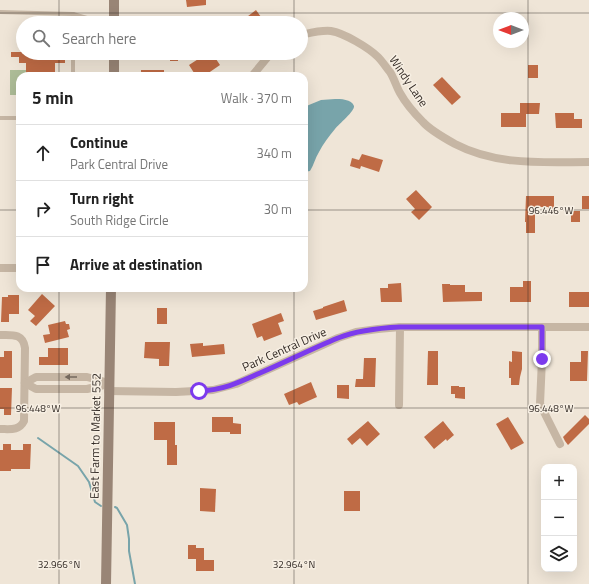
<!DOCTYPE html>
<html lang="en">
<head>
<meta charset="utf-8">
<style>
  :root { --surface:#fff; --page:#f6f6f6; --text:#222; --muted:#767676; --line:#e0e0e0 }
  body { margin:0; font-family:"Titillium Web",sans-serif; background:var(--page); color:var(--text) }
  .controls { position:absolute; right:12px; bottom:12px; display:grid; overflow:hidden; border-radius:8px; box-shadow:0 4px 16px #0002 }
  .controls button { width:36px; height:36px; display:grid; place-items:center; padding:0; border:0; border-bottom:1px solid var(--line); background:var(--surface); color:var(--text); font:20px sans-serif }
  .compass { position:absolute; left:493px; top:12px; width:36px; height:36px; border-radius:50%; background:var(--surface); box-shadow:0 4px 16px #0002; rotate:270deg }
  .stop { position:absolute; width:12px; height:12px; margin:-9px; border:3px solid #7c3aed; border-radius:50%; background:#fff }
  .stop.end { background:#7c3aed; border-color:#fff; box-shadow:0 1px 4px #0008 }
  .list { margin:0; padding:0; list-style:none }
  h2 { display:flex; justify-content:space-between; align-items:center; height:52px; margin:0; padding:0 16px; font-size:17px }
  h2 small { font-size:13px; font-weight:400; color:var(--muted) }
  .list li { display:grid; grid-template-columns:26px 1fr auto; gap:12px; align-items:center; box-sizing:border-box; height:56px; padding:0 16px; border-top:1px solid var(--line) }
  .list b { display:block; font-size:15px; white-space:nowrap }
  .list p { margin:0; font-size:13px; white-space:nowrap; color:var(--muted) }
  .list em { font-size:13px; font-style:normal; color:var(--muted) }
  .icon { flex:none; width:22px; height:22px; fill:none; stroke:currentColor; stroke-width:2; stroke-linecap:round; stroke-linejoin:round }
  .map { position:relative; flex:none; width:589px; height:584px; overflow:hidden }
  .search { position:absolute; background:var(--surface); box-shadow:0 4px 16px #0002; left:16px; top:16px; width:292px; height:44px; display:flex; align-items:center; gap:10px; box-sizing:border-box; padding:0 14px; border-radius:22px; color:var(--muted); font-size:15px }
  .panel { position:absolute; background:var(--surface); box-shadow:0 4px 16px #0002; left:16px; top:72px; width:292px; height:220px; border-radius:12px }
  .map>svg:first-child { display:block }
</style>
</head>
<body>
<div class="map">
<svg width="589" height="584" viewBox="0 0 589 584">
  <rect width="100%" height="100%" fill="#efe5d7"/>
  <!-- green -->
  <polygon fill="#aebd98" points="10,70 26,70 26,76 20,76 20,95 10,95"/>
  <!-- water -->
  <path fill="#78a4aa" d="M335,99C340,99 352,99 354,106C355,111 339,124 335,129C329,136 323,144 319,152C315,158 314,165 310,171L304,172V107L321,100Z"/>
  <g fill="none" stroke-linecap="round" stroke-linejoin="round">
    <!-- stream -->
    <g stroke="#78a4aa" stroke-width="2">
      <polyline points="38,438 78,466 89,482 95,502 101,506"/>
      <polyline points="115,507 117,508 127,525 129,539 129,551 135,584"/>
    </g>
  </g>
  <!-- building -->
  <g fill="#bf6b45">
    <polygon points="186,0 206,0 206,5 187,7"/>
    <polygon points="256,10 261,17 253,23 239,23"/>
    <polygon points="11,52 23,52 23,53 65,53 65,63 55,63 55,76 26,76 26,63 19,63 19,57 11,57"/>
    <rect x="170" y="53" width="8" height="8"/>
    <polygon points="206,54 209,59 214,56 220,65 204,76 196,76 189,65"/>
    <rect x="528" y="65" width="10" height="13"/>
    <rect x="141" y="70" width="23" height="6"/>
    <polygon points="442,77 461,97 452,105 433,85"/>
    <polygon points="520,103 540,103 539,114 526,114 526,127 501,127 501,113 520,113"/>
    <polygon points="555,113 574,113 574,119 582,119 582,128 556,128"/>
    <polygon points="362,154 383,160 379,172 361,166 360,169 350,166 352,158 359,160"/>
    <polygon points="416,190 432,207 419,220 411,212 415,209 406,199"/>
    <polygon points="526,196 554,196 554,211 548,211 548,207 535,207 535,233 526,233 526,222 525,222"/>
    <rect x="582" y="196" width="7" height="13"/>
    <rect x="571" y="211" width="9" height="11"/>
    <polygon points="523,281 531,281 531,302 510,302 510,287 523,287"/>
    <polygon points="401,283 402,302 381,302 380,288 388,288 388,284"/>
    <polygon points="442,284 450,284 450,285 465,285 465,292 482,292 482,301 443,302"/>
    <rect x="569" y="292" width="20" height="15"/>
    <polygon points="42,294 55,306 36,326 30,321 35,316 28,310"/>
    <polygon points="8,295 19,295 19,314 9,314 9,322 1,322 2,297 8,297"/>
    <polygon points="344,300 347,311 316,320 313,311 323,308 323,307"/>
    <rect x="157" y="308" width="10" height="16"/>
    <polygon points="281,313 284,321 278,323 282,334 264,341 262,336 257,338 252,324"/>
    <polygon points="65,321 66,324 69,324 70,329 67,330 69,337 45,343 43,335 50,334 48,325"/>
    <polygon points="145,342 170,342 169,366 159,366 159,359 144,358"/>
    <polygon points="203,343 203,346 224,344 225,354 192,357 190,344"/>
    <polygon points="48,348 68,348 68,365 39,365 39,357 48,357"/>
    <polygon points="4,351 12,351 12,378 0,378 0,357 4,357"/>
    <polygon points="428,351 438,351 438,385 427,385"/>
    <polygon points="512,351 522,352 522,369 520,377 519,385 511,385 511,378 509,378 509,361 512,362"/>
    <polygon points="581,351 588,351 587,381 570,381 570,362 581,362"/>
    <polygon points="364,358 376,358 375,387 355,387 356,379 363,379"/>
    <polygon points="311,382 317,397 299,405 297,402 289,405 284,394"/>
    <polygon points="337,385 349,385 349,399 337,398"/>
    <polygon points="451,386 459,386 459,387 465,387 465,399 455,398 455,394 451,394"/>
    <polygon points="0,388 12,388 11,415 4,415 4,409 0,409"/>
    <polygon points="585,415 589,419 589,424 568,445 565,441 563,437"/>
    <polygon points="212,417 233,417 233,423 241,424 241,434 230,434 230,432 212,432"/>
    <polygon points="508,417 524,443 511,450 496,424"/>
    <polygon points="368,421 380,434 367,446 360,438 352,445 347,439"/>
    <polygon points="443,421 454,435 447,441 446,439 434,449 424,437"/>
    <polygon points="154,422 175,422 175,445 177,445 177,465 167,465 167,440 154,440"/>
    <polygon points="3,444 11,444 11,450 23,450 23,444 31,444 30,469 11,469 11,471 0,471 0,450 3,450"/>
    <polygon points="200,488 216,489 215,512 200,511"/>
    <rect x="344" y="491" width="16" height="20"/>
    <polygon points="188,545 196,545 196,548 204,548 204,560 214,560 214,571 196,571 196,559 188,559"/>
  </g>
  <g fill="none" stroke-linecap="round" stroke-linejoin="round">
    <!-- lane -->
    <g stroke="#c6b6a4" stroke-width="4">
      <polyline points="0,12 73,14 87,18 113,18"/>
      <polyline points="73,23 73,14"/>
      <polyline points="73,76 73,53"/>
      <polyline points="0,118 20,118"/>
    </g>
    <!-- street -->
    <g stroke="#c6b6a4" stroke-width="8">
      <path d="M301,35C310,33 321,30 331,31C344,33 369,48 378,57C382,61 386,67 390,72C394,78 396,86 400,93C405,102 416,115 423,122C430,130 446,139 455,144C497,166 544,162 589,162"/>
      <polyline points="252,76 271,53"/>
      <polyline points="0,268 20,268"/>
      <polyline points="542,327 542,359 540,404 560,444"/>
      <path d="M0,335C12,335 23,333 25,348L24,421C19,431 10,429 0,429"/>
      <polyline points="25,383 36,377 87,377 109,383"/>
      <polyline points="25,383 36,389 87,389 108,384"/>
      <polyline points="108,391 176,392 213,390 236,384 338,338 356,332 378,329 400,327 589,327"/>
      <polyline points="399,405 400,327"/>
    </g>
    <!-- secondary -->
    <g stroke="#998576" stroke-width="10">
      <polyline points="114,0 114,23"/>
      <polyline points="114,76 114,53"/>
      <polyline points="106,584 111,288"/>
    </g>
  </g>
  <!-- one-way arrows -->
  <defs><path id="oneway-solid" d="M-6-.8H1V-3.2L6.5 0L1 3.2V.8H-6Z"/></defs>
  <use fill="#75695e" href="#oneway-solid" transform="translate(71 377) rotate(180)"/>
  <g fill="none" stroke-linecap="round" stroke-linejoin="round">
    <!-- route -->
    <path stroke="#7c3aed" stroke-width="5" d="M199,391C223,390 238,383 260,373C286,362 311,349 338,338C358,330 379,328 400,327H542V359"/>
  </g>
  <!-- ticks -->
  <path fill="none" stroke="#322a25" stroke-width="1" stroke-opacity="0.45" d="M59,0V23M294,0V23M528,0V584M0,13H589M59,53V76M294,53V76M0,210H20M304,210H589M59,288V584M294,288V584M0,408H589"/>
  <g text-anchor="middle" dominant-baseline="central" stroke-width="3" stroke-linejoin="round" paint-order="stroke">
    <!-- street labels -->
    <g font-size="12" fill="#322a25" stroke="#f7efe3">
      <text transform="translate(409 81) rotate(56)">Windy Lane</text>
      <text transform="translate(284 349) rotate(-24)">Park Central Drive</text>
      <text transform="translate(95 436) rotate(-89)">East Farm to Market 552</text>
    </g>
  </g>
  <g font-size="10" text-anchor="middle" fill="#322a25" stroke="#f7efe3" stroke-width="3" stroke-linejoin="round" paint-order="stroke">
    <text x="551" y="214">96.446°W</text>
    <text x="551" y="412">96.448°W</text>
    <text x="38" y="412">96.448°W</text>
    <text x="59" y="568">32.966°N</text>
    <text x="294" y="568">32.964°N</text>
  </g>
</svg>
<div class="controls">
<button>+</button>
<button>−</button>
<button><svg class="icon" aria-label="layers" viewBox="0 0 24 24"><path d="M12 4l9 5-9 5-9-5zM3 14l9 5 9-5"/></svg></button>
</div>
<svg class="compass" viewBox="-18 -18 36 36"><path d="M0-13l5 13h-10z" fill="#e53935"/><path d="M0 13l5-13h-10z" fill="#767676"/></svg>
<div class="stop" style="left:199px;top:391px"></div>
<div class="stop end" style="left:542px;top:359px"></div>
<div class="search"><svg class="icon" aria-label="search" viewBox="0 0 24 24"><circle cx="10" cy="10" r="6"/><path d="M15 15l6 6"/></svg>Search here</div>
<section class="panel">
<h2>5 min<small>Walk · 370 m</small></h2>
<ul class="list">
<li><svg class="icon" aria-label="ahead" viewBox="0 0 24 24"><path d="M12 20V5M6 11l6-6 6 6"/></svg><div><b>Continue</b><p>Park Central Drive</p></div><em>340 m</em></li>
<li><svg class="icon" aria-label="right" viewBox="0 0 24 24"><path d="M7 20v-9h11M14 6l5 5-5 5"/></svg><div><b>Turn right</b><p>South Ridge Circle</p></div><em>30 m</em></li>
<li><svg class="icon" aria-label="arrive" viewBox="0 0 24 24"><path d="M6 21V4h12l-3 4 3 4H6"/></svg><div><b>Arrive at destination</b></div></li>
</ul>
</section>
</div>
</body>
</html>
